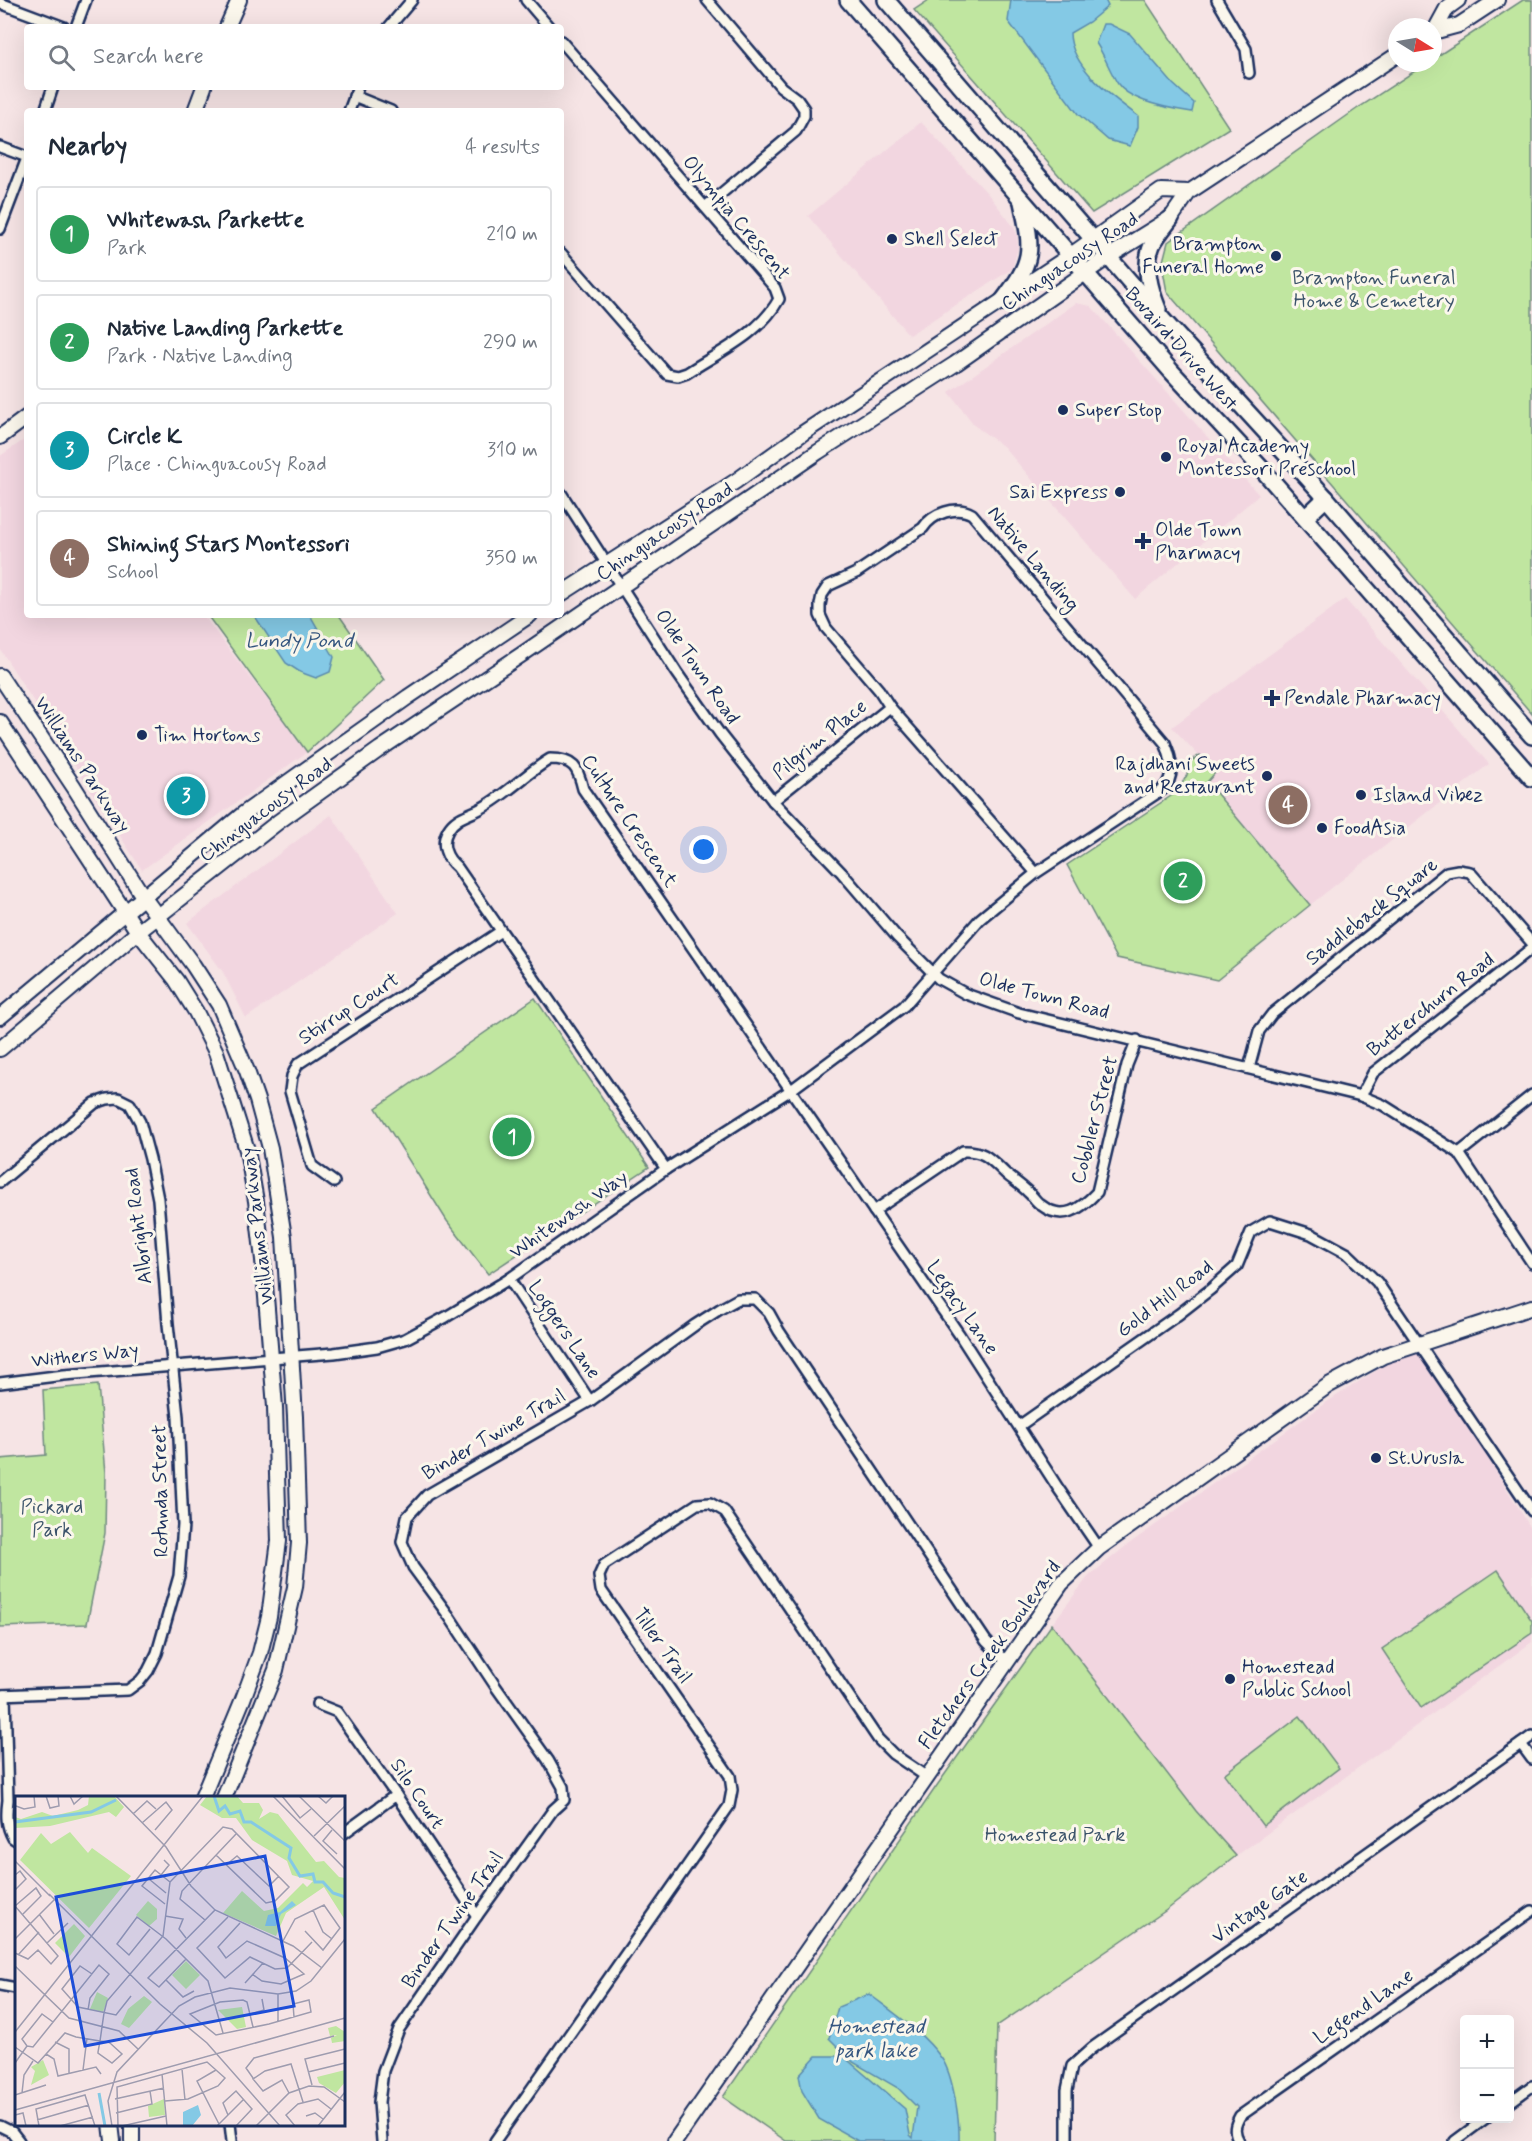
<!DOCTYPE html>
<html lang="en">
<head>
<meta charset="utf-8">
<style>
  :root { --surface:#fff; --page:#f6f6f7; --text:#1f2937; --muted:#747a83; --line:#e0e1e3; --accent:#7c3aed }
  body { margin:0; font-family:Mynerve,sans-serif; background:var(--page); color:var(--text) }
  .controls { position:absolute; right:18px; bottom:18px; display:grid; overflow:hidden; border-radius:6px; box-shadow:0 6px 24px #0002 }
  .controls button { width:54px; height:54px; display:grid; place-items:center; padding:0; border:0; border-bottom:2px solid var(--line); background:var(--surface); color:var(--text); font:30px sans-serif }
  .compass { position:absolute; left:1388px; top:18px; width:54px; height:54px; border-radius:50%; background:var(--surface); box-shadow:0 6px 24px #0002; rotate:101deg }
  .you { position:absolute; left:704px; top:850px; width:21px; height:21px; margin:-15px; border:4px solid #fff; border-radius:50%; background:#1a73e8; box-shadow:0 0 0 9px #1a73e833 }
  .badge { display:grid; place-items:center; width:39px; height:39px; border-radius:50%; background:var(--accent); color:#fff; font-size:20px; font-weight:700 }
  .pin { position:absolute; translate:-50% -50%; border:3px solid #fff; box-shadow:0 2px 6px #0006 }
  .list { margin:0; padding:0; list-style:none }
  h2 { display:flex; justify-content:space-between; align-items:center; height:78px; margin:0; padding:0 24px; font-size:26px }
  h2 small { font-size:20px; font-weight:400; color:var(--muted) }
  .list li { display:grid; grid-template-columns:39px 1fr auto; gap:18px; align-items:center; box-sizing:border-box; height:96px; margin:0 12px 12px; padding:0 12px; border:2px solid var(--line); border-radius:6px }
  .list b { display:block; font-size:22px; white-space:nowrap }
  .list p { margin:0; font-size:20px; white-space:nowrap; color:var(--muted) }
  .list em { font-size:20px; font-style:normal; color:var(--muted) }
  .icon { flex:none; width:33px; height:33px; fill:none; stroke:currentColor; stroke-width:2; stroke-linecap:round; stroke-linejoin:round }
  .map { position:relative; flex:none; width:1532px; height:2141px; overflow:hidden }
  .search { position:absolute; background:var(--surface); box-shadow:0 6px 24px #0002; left:24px; top:24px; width:540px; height:66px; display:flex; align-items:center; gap:15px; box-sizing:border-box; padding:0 21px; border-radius:6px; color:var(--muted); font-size:22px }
  .panel { position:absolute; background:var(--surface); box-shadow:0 6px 24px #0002; left:24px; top:108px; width:540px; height:510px; border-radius:6px }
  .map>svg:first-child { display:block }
</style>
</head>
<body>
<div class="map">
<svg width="1532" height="2141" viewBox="0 0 1532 2141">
  <rect width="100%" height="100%" fill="#f6e4e5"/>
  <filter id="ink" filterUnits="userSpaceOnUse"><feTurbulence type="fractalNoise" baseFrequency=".0167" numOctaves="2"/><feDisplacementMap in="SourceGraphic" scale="12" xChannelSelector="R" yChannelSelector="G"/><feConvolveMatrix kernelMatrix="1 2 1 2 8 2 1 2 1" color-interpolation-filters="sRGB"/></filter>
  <g filter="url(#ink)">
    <!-- built -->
    <g fill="#f2d6e0">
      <polygon points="921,122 988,194 1014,227 1017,235 1018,248 1012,269 909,335 808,216"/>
      <polygon points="1076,303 1091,306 1259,495 1135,599 1003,446 975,426 949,392"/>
      <polygon points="27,438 27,615 203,615 307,752 142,870 0,649 0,456"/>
      <polygon points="1345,599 1489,764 1310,905 1207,781 1215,773 1172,727"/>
      <polygon points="331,815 398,913 246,1018 223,972 187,923"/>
      <polygon points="1418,1344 1532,1530 1532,1642 1236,1856 1196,1811 1052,1624 1088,1577 1126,1546 1327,1402"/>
    </g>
    <!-- green -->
    <g fill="#c0e6a0" stroke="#6e8a7f" stroke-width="1.5">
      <polygon points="929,0 1145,0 1229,128 1092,213 914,10"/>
      <polygon points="1523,0 1532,0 1532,714 1167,292 1162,265 1168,242 1358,108 1427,63 1433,63 1433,59"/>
      <polygon points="207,615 339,615 384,680 307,752"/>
      <polygon points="1200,755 1215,773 1207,782 1310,905 1217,980 1117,958 1067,865 1177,792 1187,775 1189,762"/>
      <polygon points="535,998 649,1167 488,1274 447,1221 376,1108"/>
      <polygon points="98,1385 106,1473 105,1533 87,1624 0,1627 0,1459 46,1455 43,1390"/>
      <polygon points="1498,1570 1532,1621 1532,1633 1421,1708 1382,1649"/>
      <polygon points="1052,1624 1196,1811 1236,1856 1168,1909 997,2026 994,2141 786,2141 723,2097 938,1784"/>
      <polygon points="1300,1716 1339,1768 1263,1826 1224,1774"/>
    </g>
    <!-- water -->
    <g fill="#84c9e5" stroke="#5a8baf" stroke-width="1.5">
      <path d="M1011,0H1105L1108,6L1089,22L1070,33C1070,66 1113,98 1138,116V127L1130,146L1108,140L1078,114L1008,21Z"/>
      <path d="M1103,24H1109L1130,34L1173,84L1194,103L1192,112C1172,109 1130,102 1118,84C1110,72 1105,56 1096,43Z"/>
      <polygon points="254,615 310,615 334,657 330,672 316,678 300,672 286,663"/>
      <path d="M869,1994C894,2013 924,2033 942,2059C953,2075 960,2121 959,2141H858L819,2119L802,2091L799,2075L816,2056H843L905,2109L910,2135L913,2138L917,2107L898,2088L853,2062L829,2038L838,2007Z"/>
    </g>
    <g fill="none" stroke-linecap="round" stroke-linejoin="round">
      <!-- street casing -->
      <g stroke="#1b2f5e" stroke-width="14">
        <g id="street">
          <polyline points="526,0 549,27"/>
          <polyline points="1217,0 1246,49 1249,73"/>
          <polyline points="0,3 64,27"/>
          <polyline points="76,27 86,0"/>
          <polyline points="389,27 412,0"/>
          <path d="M561,41L775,288L779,299C760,334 719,352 687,373L678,376L667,374L561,253"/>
          <polyline points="354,96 391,111"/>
          <polyline points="45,111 53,87"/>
          <polyline points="349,111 358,87"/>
          <polyline points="0,147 27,157"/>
          <polyline points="705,207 796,131 804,116 804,109 797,99 781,87 707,0"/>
          <polyline points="0,229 27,158"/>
          <polyline points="561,493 677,673 720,734 773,801 842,873 897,937 939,979 966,994 1019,1013 1361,1096 1383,1105 1459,1153 1532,1263"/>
          <polyline points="773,801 890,707"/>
          <polyline points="1249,1068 1259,1031 1272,1014 1447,872 1458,870 1470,872 1532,943"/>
          <polyline points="1361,1096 1373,1073 1532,948"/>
          <polyline points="1459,1153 1532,1095"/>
          <path d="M666,1169L457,867C446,858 440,844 448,830C455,818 466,816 478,810C504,797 525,774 550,759C574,759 578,768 583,789L959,1334L1058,1488L1099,1548"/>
          <polyline points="0,1182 95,1103 107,1099 118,1098 130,1104 140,1122 150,1159 158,1199 168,1324 178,1417 183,1525 179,1576 157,1653 148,1671 140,1681 128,1690 0,1695"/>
          <polyline points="334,1182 312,1166 290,1091 292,1076 298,1064 501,931"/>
          <path d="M874,1211L963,1151C985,1150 991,1160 1006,1174C1013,1180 1021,1185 1028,1192C1033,1196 1036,1202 1041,1205C1063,1222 1081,1209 1097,1192L1127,1065L1137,1040"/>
          <polyline points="509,1279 590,1401"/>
          <path d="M0,1383L64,1375L334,1353L377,1347L405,1339L446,1317L509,1279L666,1169L791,1090L904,1006L980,919L1036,873L1162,790C1176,777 1172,759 1165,743L972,514C956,505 933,513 923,528L856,573L828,586L822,595L820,605V615L826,628L879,690L890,707L1036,873"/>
          <polyline points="1019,1426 1179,1314 1211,1289 1237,1266 1251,1232 1270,1221 1311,1234 1348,1254 1377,1282 1532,1511"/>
          <path d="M5,1695L8,1800C6,1815 6,1825 13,1838L16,1840"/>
          <polyline points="317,1704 337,1712 396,1795 477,1916"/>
          <polyline points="1521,1744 1532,1759"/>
          <polyline points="344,1833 396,1795"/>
          <polyline points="0,1985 16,1988"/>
          <polyline points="1510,2102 1532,2086"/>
          <polyline points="230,2124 232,2141"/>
          <polyline points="0,2126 12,2132 19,2141"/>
          <polyline points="382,2141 379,2102 383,2071 399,2029 477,1916 553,1810 564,1800 563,1787 548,1760 496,1687 449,1616 413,1567 402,1542 407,1517 427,1495 590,1401 695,1325 720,1309 738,1299 755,1299 769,1313 779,1331 986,1641 1007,1662"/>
          <polyline points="495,2141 729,1806 732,1790 730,1776 601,1590 599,1576 604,1565 697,1504 710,1503 724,1511 878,1739 893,1754 927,1777"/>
          <polyline points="1067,2141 1067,2090 1072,2066 1092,2048 1532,1736"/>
          <path d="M1239,2141C1233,2131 1235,2125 1240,2116L1532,1911"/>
          <polyline points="1455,2141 1486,2118"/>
        </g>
      </g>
      <!-- secondary casing -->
      <g stroke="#1b2f5e" stroke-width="18">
        <g id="secondary">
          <polyline points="227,27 239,0"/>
          <polyline points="1435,30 1447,8 1458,0"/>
          <polyline points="1433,32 1459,25 1497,0"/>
          <polyline points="195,111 204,87"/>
          <polyline points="0,437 27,417"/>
          <polyline points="561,594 736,481 803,433 1071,255 1161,191 1189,192"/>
          <polyline points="0,676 74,787 144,898 193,965 219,1005 247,1071 257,1100 270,1148 284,1237 295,1417 299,1543 295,1587 276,1670 224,1798"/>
          <polyline points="0,722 138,932 176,980 196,1012 216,1052 247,1150 256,1201 263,1260 275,1407 279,1541 269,1617 260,1653 243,1699 202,1798"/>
          <polyline points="0,1017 243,814 408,697 530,615"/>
          <polyline points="0,1049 138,932 278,822 380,749 521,655 818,452 955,364 1108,257 1171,218 1189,192 1397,55"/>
          <polyline points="111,2124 113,2141"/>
          <polyline points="132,2141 132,2124"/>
          <polyline points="675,2141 1061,1584 1099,1548 1329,1385 1383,1356 1532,1307"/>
        </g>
      </g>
      <!-- primary casing -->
      <g stroke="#1b2f5e" stroke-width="20">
        <g id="primary">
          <polyline points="848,0 1171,371 1261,468 1532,778"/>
          <polyline points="886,0 1163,320 1326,498 1532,736"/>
          <path d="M1002,302C1034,260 1033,252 1022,202"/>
          <path d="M1158,309C1150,289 1143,266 1152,245C1157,235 1165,226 1171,218"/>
          <polyline points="1305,518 1326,498"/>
        </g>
      </g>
      <!-- street -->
      <use href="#street" stroke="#fbf7ec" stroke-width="9"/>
      <!-- secondary -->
      <use href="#secondary" stroke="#fbf7ec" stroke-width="14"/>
      <!-- primary -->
      <use href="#primary" stroke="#fbf7ec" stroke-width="15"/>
    </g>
  </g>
  <!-- markers -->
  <g fill="#1b2f5e" stroke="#fbf7ec" stroke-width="2">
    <circle cx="892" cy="239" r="6"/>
    <circle cx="1276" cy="256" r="6"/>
    <circle cx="1063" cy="410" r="6"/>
    <circle cx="1166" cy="457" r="6"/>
    <circle cx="1120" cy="492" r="6"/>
    <path d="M1140 532h6v6h6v6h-6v6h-6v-6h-6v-6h6z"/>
    <path d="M1269 689h6v6h6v6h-6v6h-6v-6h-6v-6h6z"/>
    <circle cx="142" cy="735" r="6"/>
    <circle cx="1267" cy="776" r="6"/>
    <circle cx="1361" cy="795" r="6"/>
    <circle cx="1322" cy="828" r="6"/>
    <circle cx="1376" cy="1458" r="6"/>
    <circle cx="1230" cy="1679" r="6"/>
  </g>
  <g text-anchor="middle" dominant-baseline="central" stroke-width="6" stroke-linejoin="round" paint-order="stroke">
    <!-- street labels -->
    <g font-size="20" fill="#1b2f5e" stroke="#fbf7ec">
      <text transform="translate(736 218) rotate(50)">Olympia Crescent</text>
      <text transform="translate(1070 262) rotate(-34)">Chinguacousy Road</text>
      <text transform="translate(1181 349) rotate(48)">Bovaird Drive West</text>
      <text transform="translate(665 532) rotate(-34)">Chinguacousy Road</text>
      <text transform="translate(1033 559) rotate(50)">Native Landing</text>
      <text transform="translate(697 667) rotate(56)">Olde Town Road</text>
      <text transform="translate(820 740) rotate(-39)">Pilgrim Place</text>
      <text transform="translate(82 765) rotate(57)">Williams Parkway</text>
      <text transform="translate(266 810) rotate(-37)">Chinguacousy Road</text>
      <text transform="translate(629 821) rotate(56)">Culture Crescent</text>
      <text transform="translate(1372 912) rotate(-38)">Saddleback Square</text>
      <text transform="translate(1044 996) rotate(15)">Olde Town Road</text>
      <text transform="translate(1431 1005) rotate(-38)">Butterchurn Road</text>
      <text transform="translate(349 1009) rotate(-33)">Stirrup Court</text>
      <text transform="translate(1095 1120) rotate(-75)">Cobbler Street</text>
      <text transform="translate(569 1215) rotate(-35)">Whitewash Way</text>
      <text transform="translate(139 1226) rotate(-97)">Albright Road</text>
      <text transform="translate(258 1226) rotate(-97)">Williams Parkway</text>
      <text transform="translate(1165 1299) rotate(-37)">Gold Hill Road</text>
      <text transform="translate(962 1308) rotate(55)">Legacy Lane</text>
      <text transform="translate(564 1330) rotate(56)">Loggers Lane</text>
      <text transform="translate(85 1356) rotate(-6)">Withers Way</text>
      <text transform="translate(494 1435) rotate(-30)">Binder Twine Trail</text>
      <text transform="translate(161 1491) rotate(-91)">Rotunda Street</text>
      <text transform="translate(662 1646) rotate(55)">Tiller Trail</text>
      <text transform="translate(990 1655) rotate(-54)">Fletchers Creek Boulevard</text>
      <text transform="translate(417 1794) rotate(56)">Silo Court</text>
      <text transform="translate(1260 1907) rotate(-35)">Vintage Gate</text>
      <text transform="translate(453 1920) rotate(-55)">Binder Twine Trail</text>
      <text transform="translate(1364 2007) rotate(-35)">Legend Lane</text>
    </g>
    <!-- poi labels -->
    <g font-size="20" fill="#1b2f5e" stroke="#fbf7ec" text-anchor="start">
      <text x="904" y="239">Shell Select</text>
      <text x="1264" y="244" text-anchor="end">Brampton<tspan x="1264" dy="23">Funeral Home</tspan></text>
      <text x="1075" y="410">Super Stop</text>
      <text x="1178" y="446">Royal Academy<tspan x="1178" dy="23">Montessori Preschool</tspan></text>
      <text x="1108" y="492" text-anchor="end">Sai Express</text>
      <text x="1155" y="530">Olde Town<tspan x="1155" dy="23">Pharmacy</tspan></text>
      <text x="1284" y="698">Pendale Pharmacy</text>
      <text x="154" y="735">Tim Hortons</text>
      <text x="1255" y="764" text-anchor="end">Rajdhani Sweets<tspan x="1255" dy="23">and Restaurant</tspan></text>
      <text x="1373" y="795">Island Vibez</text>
      <text x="1334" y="828">FoodAsia</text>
      <text x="1388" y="1458">St.Urusla</text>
      <text x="1242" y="1667">Homestead<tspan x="1242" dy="23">Public School</tspan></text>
    </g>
    <!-- park labels -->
    <g font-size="20" fill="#3c546b" stroke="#fbf7ec">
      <text x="1374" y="278">Brampton Funeral<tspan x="1374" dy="23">Home &amp; Cemetery</tspan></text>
      <text x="52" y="1507">Pickard<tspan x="52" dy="23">Park</tspan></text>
      <text x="1055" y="1835">Homestead Park</text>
    </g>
    <!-- water labels -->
    <g font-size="21" font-style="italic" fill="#355680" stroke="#fbf7ec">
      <text x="299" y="641">Lundy Pond</text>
      <text x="876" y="2027">Homestead<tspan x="876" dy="24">park lake</tspan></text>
    </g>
  </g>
  <!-- overview -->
  <g transform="translate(15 1796)">
    <rect width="330" height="330" fill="#f6e4e5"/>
    <path d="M74,0H99L109,11L101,21L94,16L35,30L0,32V21L6,23L27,16L38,20L63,14L73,9ZM192,0H222L228,7H244L248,14L244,23L255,16L263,18L301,66L309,65L324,81L330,82V124L309,91L271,117L261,140L208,117L227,95L249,115L263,112L288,87L292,91L298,85L277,79L272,65L237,44L221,22H207L185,9ZM55,36L73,57L77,52L116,80L74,132L5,64L26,37L36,48ZM133,105L142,113V123L134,130L121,119ZM59,128L70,140L54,161L40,147ZM171,165L185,179L171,193L157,179ZM82,196L93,202L88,216L75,213ZM129,200L137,206L114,232L106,228L113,213ZM227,211L231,231L222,233L203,214ZM321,230L330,236V245L317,247L316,242L322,239L315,240L313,232ZM28,264L34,279L16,289L20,275L16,271ZM330,274V286L321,297L304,287L302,281ZM149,303L150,319L134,321L133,310Z" fill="#c0e6a0"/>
    <path d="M277,105L281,109L266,118L261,130H250L253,119L265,116ZM183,309L186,319L177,330H168V316Z" fill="#84c9e5"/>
    <path fill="none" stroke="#84c9e5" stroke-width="3" d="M199,0L204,15L210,10L215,18L225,15L229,26H236L276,52L274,62L285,80L298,78L300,86H308L318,97L330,101M0,26L76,16L101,4M84,297L90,330"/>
    <path fill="none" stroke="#9e9caf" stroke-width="1.5" d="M31,0L35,12L44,10L43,0M55,0L59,8L68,0M101,0L151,51L176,90L200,114L278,150L307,172M258,0L330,73M267,0L285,22L296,13M284,0L330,45M303,0L311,7L318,0M1,10L9,13L20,11L19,0M118,18L132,5L141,13M127,27L151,6L157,14L140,34M317,34L308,45L322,58M299,40L330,10M0,65L35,100M211,69L222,60L254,90L264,80M0,79L5,75L11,83L0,94M146,79L154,69L149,64M134,83L151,97M34,98L145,208L192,247L265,330M150,108L127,90L140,74L155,86M0,110L43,160L36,168L23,154L13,163L0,157M0,110L21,92L26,100L8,118M298,114L308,136L317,143M24,118L39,138M150,120L168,123L164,133L171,142M213,121L182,152L210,182L235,161L260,173L272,172L297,146M190,124L165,103L167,95L221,38M225,127L203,151L211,162L232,145L270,162L289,178L266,188L247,185L237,178M135,133L114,159L102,148L122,121L151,143L193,185L208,237M0,143L39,104M268,145L280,123L309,109L325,132L308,154L290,135M32,147L53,127M3,159L24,136M171,163L144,191L133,182L200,114M0,170L54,222L104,235L123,253M77,178L65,170L47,193L63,211L101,219L116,200M151,184L168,201L179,195M230,187L248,167M235,218L249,214L247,203M263,226V198M238,231L232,206L228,204L205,206L175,218L201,239L254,228L296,216L294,204L278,208L279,221M0,236L188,0M40,246L54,253V277M12,250L18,251L84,169L94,178L75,202L73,214M12,250L7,243L27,218L38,226M0,251L23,267L50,237L61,241L85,245L93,246L95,247L107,258L97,267L83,257V256L85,245L89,217L92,205L148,140L155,86L208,31L217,33L274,91L260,105L251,107L201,59M31,258L39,263L43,280L81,271L86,278M0,267L12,250M167,273L170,304M68,274L72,242M201,274L182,285L205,330M293,276L330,267M147,278L152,330M238,282L231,272L239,262L319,240M297,289L290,263L330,253M7,297L9,279L18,265M274,297L267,284L248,295L238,283L250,275L276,268L288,306M0,299L31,289M100,303L149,292M0,314L330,222M101,317L137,308L135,295M0,319L8,317L11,330M213,319L208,307L221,295L237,313L221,330M291,320L300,317L308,323M22,324L74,309M24,330L21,313L70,299L80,330M45,330L78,321M97,330L93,305L102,276L164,210L180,201L215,192L263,198L281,195L296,185L330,143M103,330L102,291L192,266L210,282L203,290L173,303L150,305M107,330L151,320M202,330L228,304M241,330L274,297L294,290L309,291L330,306M280,330L271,319L283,308L303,303L316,313M303,330L330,296"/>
    <path fill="#1d4ed8" fill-opacity="0.15" stroke="#1d4ed8" stroke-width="3" d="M250,60L279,210L70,250L41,101Z"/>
    <rect width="330" height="330" fill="none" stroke="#1b2f5e" stroke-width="3"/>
  </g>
</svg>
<div class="controls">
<button>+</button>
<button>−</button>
</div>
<svg class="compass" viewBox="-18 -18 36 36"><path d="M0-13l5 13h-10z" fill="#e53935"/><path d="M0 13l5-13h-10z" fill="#747a83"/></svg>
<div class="you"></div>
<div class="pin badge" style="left:512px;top:1137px;background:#2e9e5b">1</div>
<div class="pin badge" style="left:1183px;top:881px;background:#2e9e5b">2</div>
<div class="pin badge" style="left:186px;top:796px;background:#0f9aa8">3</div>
<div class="pin badge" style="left:1288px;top:805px;background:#8d6e63">4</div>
<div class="search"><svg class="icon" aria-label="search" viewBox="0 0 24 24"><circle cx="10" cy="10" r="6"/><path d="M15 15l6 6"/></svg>Search here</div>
<section class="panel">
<h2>Nearby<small>4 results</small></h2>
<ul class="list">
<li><span class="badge" style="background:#2e9e5b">1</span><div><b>Whitewash Parkette</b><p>Park</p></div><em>210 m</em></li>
<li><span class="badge" style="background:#2e9e5b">2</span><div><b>Native Landing Parkette</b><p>Park · Native Landing</p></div><em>290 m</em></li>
<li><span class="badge" style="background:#0f9aa8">3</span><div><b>Circle K</b><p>Place · Chinguacousy Road</p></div><em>310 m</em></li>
<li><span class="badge" style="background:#8d6e63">4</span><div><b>Shining Stars Montessori</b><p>School</p></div><em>350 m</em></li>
</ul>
</section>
</div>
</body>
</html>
